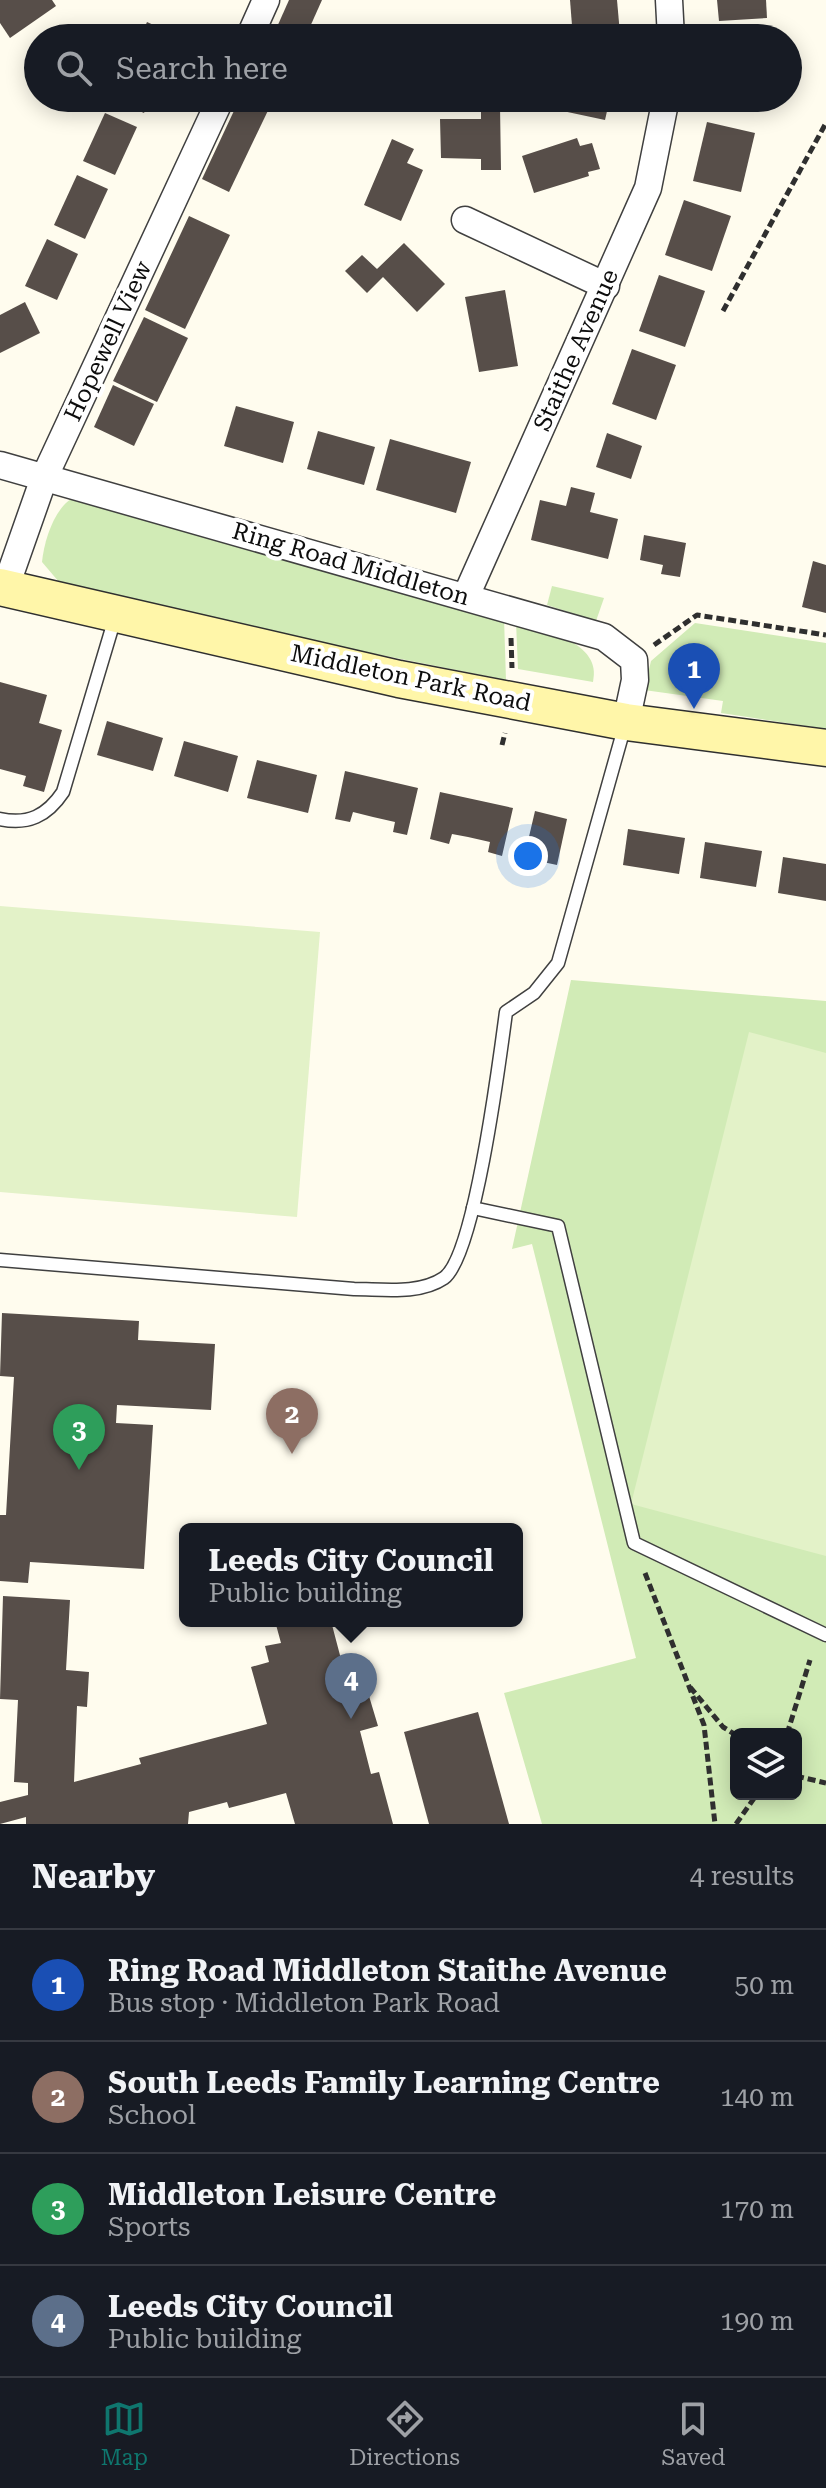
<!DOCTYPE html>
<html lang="en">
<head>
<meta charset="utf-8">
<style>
  :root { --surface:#171b24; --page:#20242c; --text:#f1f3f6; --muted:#9ea1a6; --line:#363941; --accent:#0f766e }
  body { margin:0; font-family:"Roboto Serif",serif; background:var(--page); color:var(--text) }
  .controls { position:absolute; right:24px; bottom:24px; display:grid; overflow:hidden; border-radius:12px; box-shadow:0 4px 20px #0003 }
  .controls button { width:72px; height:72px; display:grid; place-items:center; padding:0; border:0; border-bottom:2px solid var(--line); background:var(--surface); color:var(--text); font:40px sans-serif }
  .you { position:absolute; left:528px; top:856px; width:28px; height:28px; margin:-20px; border:6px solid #fff; border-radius:50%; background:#1a73e8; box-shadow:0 0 0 12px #1a73e833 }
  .badge { display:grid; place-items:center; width:52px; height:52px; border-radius:50%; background:var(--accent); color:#fff; font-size:26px; font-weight:700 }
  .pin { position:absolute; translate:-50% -66px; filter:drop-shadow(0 2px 4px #0008) }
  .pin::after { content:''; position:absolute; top:42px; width:28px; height:24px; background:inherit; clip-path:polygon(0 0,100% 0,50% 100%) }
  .popup { position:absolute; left:179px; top:1523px; width:344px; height:104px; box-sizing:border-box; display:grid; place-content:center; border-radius:12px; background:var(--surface); filter:drop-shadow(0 2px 6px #0005); font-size:26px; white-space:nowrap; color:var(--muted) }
  .popup b { font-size:30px; color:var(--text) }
  .popup::after { content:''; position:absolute; left:50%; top:100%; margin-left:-16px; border:16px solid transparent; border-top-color:var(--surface) }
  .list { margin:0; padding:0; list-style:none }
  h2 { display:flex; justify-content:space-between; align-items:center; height:104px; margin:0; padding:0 32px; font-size:34px }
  h2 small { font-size:26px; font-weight:400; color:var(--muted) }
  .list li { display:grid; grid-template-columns:52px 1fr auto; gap:24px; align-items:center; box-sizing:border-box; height:112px; padding:0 32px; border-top:2px solid var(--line) }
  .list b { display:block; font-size:30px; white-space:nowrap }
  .list p { margin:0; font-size:26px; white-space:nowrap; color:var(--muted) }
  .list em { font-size:26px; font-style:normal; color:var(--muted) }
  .icon { flex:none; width:44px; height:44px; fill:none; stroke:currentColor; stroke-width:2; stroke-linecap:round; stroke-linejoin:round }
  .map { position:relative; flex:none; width:826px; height:1824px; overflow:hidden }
  .search { position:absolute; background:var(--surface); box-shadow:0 4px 20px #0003; left:24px; right:24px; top:24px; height:88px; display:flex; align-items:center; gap:20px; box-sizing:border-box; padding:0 28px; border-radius:44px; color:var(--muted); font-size:30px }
  .sheet { height:552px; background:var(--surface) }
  nav { display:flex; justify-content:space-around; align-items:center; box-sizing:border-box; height:112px; border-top:2px solid var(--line); background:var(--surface); font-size:22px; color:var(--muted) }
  nav a { display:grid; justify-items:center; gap:4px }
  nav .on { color:var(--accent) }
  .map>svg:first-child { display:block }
</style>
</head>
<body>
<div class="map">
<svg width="826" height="1824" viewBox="0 0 826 1824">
  <rect width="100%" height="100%" fill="#fffcee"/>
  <!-- green -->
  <g fill="#d1ebb6" fill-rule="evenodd">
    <path d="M71,499L504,618L506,680L296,638L59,582L42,562C44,541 54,510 71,499Z"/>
    <polygon points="552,586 604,598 596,621 547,605"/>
    <path d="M516,622C543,630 603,642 593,682L518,669Z"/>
    <polygon points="695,623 826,643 826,729 721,713 723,701 644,690 651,661"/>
    <path d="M571,980L826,1001V1824H542L504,1693L636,1658L532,1244L512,1249ZM736,1734H796V1794H736Z"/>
  </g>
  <!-- pitch -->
  <g fill="#e3f2c8">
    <polygon points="0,906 320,932 297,1217 0,1192"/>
    <polygon points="749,1032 826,1053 826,1556 631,1504"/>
  </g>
  <!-- building -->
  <g fill="#574e49">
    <polygon points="0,0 52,0 56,6 10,38 0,23"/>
    <polygon points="289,0 322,0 305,38 273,36"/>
    <polygon points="570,0 617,0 620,34 573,38"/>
    <polygon points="717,0 766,0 767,18 719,21"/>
    <polygon points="147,22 182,38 140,38"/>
    <polygon points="110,98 151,98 144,113"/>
    <polygon points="240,98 274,98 229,192 202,179"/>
    <polygon points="561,98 610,98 605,120 558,110"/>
    <polygon points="711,98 776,98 774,109 711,101"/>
    <polygon points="481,106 500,106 501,170 481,170 481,159 441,158 440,119 481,119"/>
    <polygon points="105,113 137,127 115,175 83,161"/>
    <polygon points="707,122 755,133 741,192 693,181"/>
    <polygon points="577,138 580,146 592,143 600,169 588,172 589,176 534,193 522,156"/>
    <polygon points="392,139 414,149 407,163 423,170 401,221 364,205"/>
    <polygon points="77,175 108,189 85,239 54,225"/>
    <polygon points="684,200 731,216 712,271 665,255"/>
    <polygon points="189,216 230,235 185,329 145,310"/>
    <polygon points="47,239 78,254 57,300 25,286"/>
    <polygon points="404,243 445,284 417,312 383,277 367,293 345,271 362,255 377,269"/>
    <polygon points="659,275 705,291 685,347 639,331"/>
    <polygon points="505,290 518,366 479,372 465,297"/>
    <polygon points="25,302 40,333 0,353 0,315"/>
    <polygon points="144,317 188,338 157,402 113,381"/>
    <polygon points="632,349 676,365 656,420 612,404"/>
    <polygon points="113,385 154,404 134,446 94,427"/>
    <polygon points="236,406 294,422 283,463 224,446"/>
    <polygon points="318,431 375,447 364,485 307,469"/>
    <polygon points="607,433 642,446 631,479 596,467"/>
    <polygon points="390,439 471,462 456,513 376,490"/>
    <polygon points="571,487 595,493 590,512 618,519 608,559 531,540 540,500 566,506"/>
    <polygon points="644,535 686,543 680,577 661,574 663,565 640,560"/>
    <polygon points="813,561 826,565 826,613 802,607"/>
    <polygon points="0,682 47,695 39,723 62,730 44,792 23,786 26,776 0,769"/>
    <polygon points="107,721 163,738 153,771 97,755"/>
    <polygon points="184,741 238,756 228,792 174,776"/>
    <polygon points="257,760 317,775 308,813 247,798"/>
    <polygon points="345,771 418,788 407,835 393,832 395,822 373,817 353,812 350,822 335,819"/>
    <polygon points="440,792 513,808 502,856 488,852 490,842 468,837 452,834 449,844 430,839"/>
    <polygon points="535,811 567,819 557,865 524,858"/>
    <polygon points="628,829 685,838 679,874 623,865"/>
    <polygon points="705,842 762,851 756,887 700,878"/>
    <polygon points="783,857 826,864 826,901 778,893"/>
    <polygon points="2,1313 139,1321 138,1340 215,1344 211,1410 117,1405 116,1423 153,1425 144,1569 30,1562 28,1583 0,1581 0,1515 6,1515 14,1377 0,1376"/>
    <polygon points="3,1596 70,1600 66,1670 89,1672 87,1707 77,1706 74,1782 141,1764 139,1758 267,1724 251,1667 269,1662 265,1646 281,1643 275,1621 331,1621 352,1701 369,1696 378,1726 360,1731 371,1774 379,1772 393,1824 295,1824 286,1793 229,1808 227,1802 189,1812 188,1824 26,1824 26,1817 0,1824 0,1802 28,1795 28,1783 14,1782 18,1700 0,1699"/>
    <polygon points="478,1712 509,1824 429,1824 404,1732"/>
  </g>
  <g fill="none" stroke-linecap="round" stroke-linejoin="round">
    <!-- lane casing -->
    <g stroke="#404040" stroke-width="15">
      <g id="lane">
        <path d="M0,819C28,825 47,816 63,792L115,618"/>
        <polyline points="473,1208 558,1226 634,1543 826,1635"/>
        <path d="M0,1260L354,1289C382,1289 419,1295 444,1278C475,1255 500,1057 506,1012L534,993L558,963L625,725"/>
      </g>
    </g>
    <!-- street casing -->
    <g stroke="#404040" stroke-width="29">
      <g id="street">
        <polyline points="669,0 671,38"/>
        <polyline points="249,38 266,0"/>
        <polyline points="465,220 606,286"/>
        <polyline points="0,465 604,637 634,660 635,680 626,722"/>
        <polyline points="5,589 44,478 221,98"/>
        <polyline points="466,596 648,188 666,98"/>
      </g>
    </g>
    <!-- secondary casing -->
    <g stroke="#2f2f2f" stroke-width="39">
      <polyline id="secondary" points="0,587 399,679 626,722 826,748"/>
    </g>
    <!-- path -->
    <g stroke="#2f2f2f" stroke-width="5" stroke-dasharray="8 4" stroke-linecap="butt">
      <polyline points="723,311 826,123"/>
      <polyline points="511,638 512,668"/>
      <polyline points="654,645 697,615 826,635"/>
      <polyline points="502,745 505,733"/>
      <polyline points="645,1573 704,1725 715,1824"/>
      <polyline points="690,1687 723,1727 736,1735"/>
      <polyline points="787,1734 810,1660"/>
      <polyline points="796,1776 826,1783"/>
      <polyline points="736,1824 757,1794"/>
    </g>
    <!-- lane -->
    <use href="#lane" stroke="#fff" stroke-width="12"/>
    <!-- street -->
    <use href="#street" stroke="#fff" stroke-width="26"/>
    <!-- secondary -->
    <use href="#secondary" stroke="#fff6a9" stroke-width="36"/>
  </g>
  <g text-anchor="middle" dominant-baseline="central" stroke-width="8" stroke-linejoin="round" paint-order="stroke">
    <!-- street labels -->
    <g font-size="24" fill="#0d0d0d" stroke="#fff">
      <text transform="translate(108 341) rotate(-65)">Hopewell View</text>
      <text transform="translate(576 350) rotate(-66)">Staithe Avenue</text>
      <text transform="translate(351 564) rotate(16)">Ring Road Middleton</text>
      <text transform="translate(411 678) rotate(12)">Middleton Park Road</text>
    </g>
  </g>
</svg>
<div class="controls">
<button><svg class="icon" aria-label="layers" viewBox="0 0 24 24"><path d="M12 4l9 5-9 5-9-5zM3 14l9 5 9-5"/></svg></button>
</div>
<div class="you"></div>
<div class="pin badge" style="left:694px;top:709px;background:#1a4fb4">1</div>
<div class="pin badge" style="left:292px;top:1454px;background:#8d6e63">2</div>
<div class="pin badge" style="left:79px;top:1470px;background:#2e9e5b">3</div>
<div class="pin badge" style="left:351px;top:1719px;background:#5c6f8a">4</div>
<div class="popup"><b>Leeds City Council</b>Public building</div>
<div class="search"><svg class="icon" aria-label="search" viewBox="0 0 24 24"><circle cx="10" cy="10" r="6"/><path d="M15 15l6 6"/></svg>Search here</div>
</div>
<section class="sheet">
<h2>Nearby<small>4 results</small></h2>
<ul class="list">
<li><span class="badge" style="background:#1a4fb4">1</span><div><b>Ring Road Middleton Staithe Avenue</b><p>Bus stop · Middleton Park Road</p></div><em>50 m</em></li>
<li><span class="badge" style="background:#8d6e63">2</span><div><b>South Leeds Family Learning Centre</b><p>School</p></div><em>140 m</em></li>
<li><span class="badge" style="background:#2e9e5b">3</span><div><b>Middleton Leisure Centre</b><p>Sports</p></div><em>170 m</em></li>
<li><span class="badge" style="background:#5c6f8a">4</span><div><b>Leeds City Council</b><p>Public building</p></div><em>190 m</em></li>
</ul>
</section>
<nav>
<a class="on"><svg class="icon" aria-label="map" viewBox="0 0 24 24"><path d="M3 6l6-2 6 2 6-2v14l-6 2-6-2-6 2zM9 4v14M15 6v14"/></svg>Map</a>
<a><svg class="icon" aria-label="directions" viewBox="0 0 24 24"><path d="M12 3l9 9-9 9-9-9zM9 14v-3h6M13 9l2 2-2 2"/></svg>Directions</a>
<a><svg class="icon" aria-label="saved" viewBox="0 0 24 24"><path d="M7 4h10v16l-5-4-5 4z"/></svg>Saved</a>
</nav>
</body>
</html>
